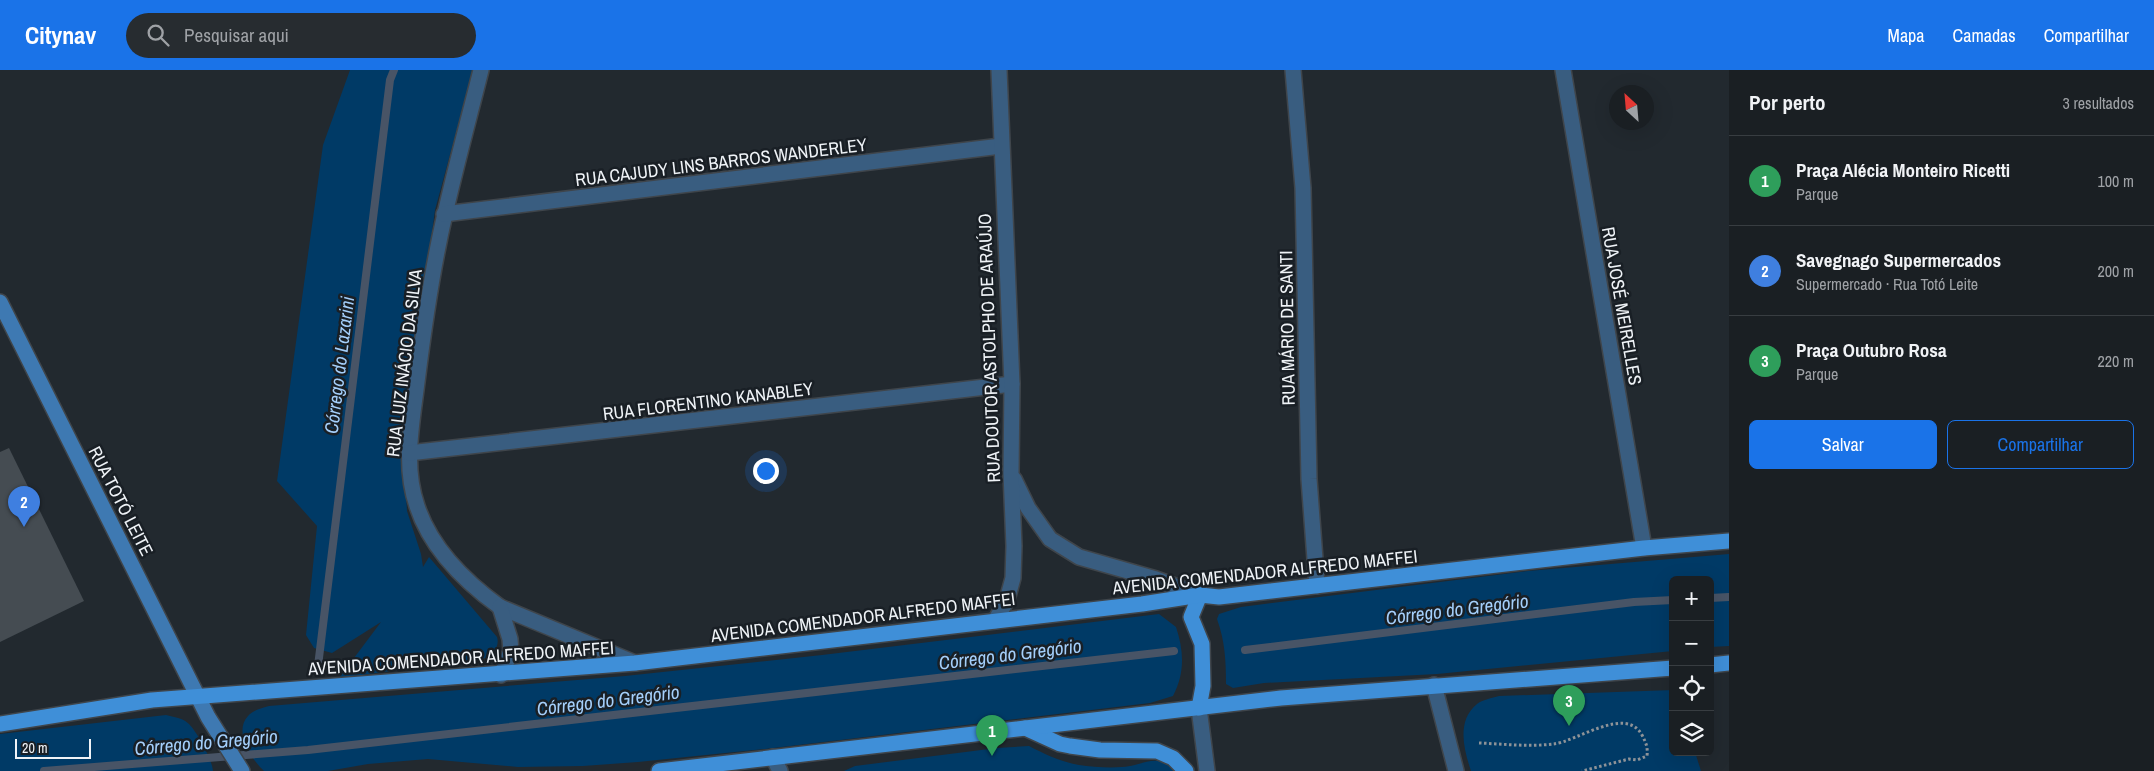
<!DOCTYPE html>
<html lang="pt">
<head>
<meta charset="utf-8">
<style>
  :root { --surface:#1a1f23; --page:#272c30; --text:#f1f3f6; --muted:#9fa2a6; --line:#383d41; --accent:#1a73e8 }
  body { margin:0; font-family:"Archivo Narrow",sans-serif; background:var(--page); color:var(--text) }
  .controls { position:absolute; right:15px; bottom:15px; display:grid; overflow:hidden; border-radius:8px; box-shadow:0 5px 20px #0002 }
  .controls button { width:45px; height:45px; display:grid; place-items:center; padding:0; border:0; border-bottom:1px solid var(--line); background:var(--surface); color:var(--text); font:25px sans-serif }
  .compass { position:absolute; left:1609px; top:15px; width:45px; height:45px; border-radius:50%; background:var(--surface); box-shadow:0 5px 20px #0002; rotate:334deg }
  .scale { position:absolute; left:15px; bottom:12px; width:76px; box-sizing:border-box; padding-left:5px; border:2px solid #eff3f7; border-top:0; font-size:14px; line-height:18px; white-space:nowrap; color:#eff3f7; -webkit-text-stroke:4px #191f25; paint-order:stroke }
  .you { position:absolute; left:765px; top:400px; width:18px; height:18px; margin:-12px; border:4px solid #fff; border-radius:50%; background:#1a73e8; box-shadow:0 0 0 8px #1a73e833 }
  .badge { display:grid; place-items:center; width:32px; height:32px; border-radius:50%; background:var(--accent); color:#fff; font-size:16px; font-weight:700 }
  .pin { position:absolute; translate:-50% -41px; filter:drop-shadow(0 1px 2px #0008) }
  .pin::after { content:''; position:absolute; top:26px; width:18px; height:15px; background:inherit; clip-path:polygon(0 0,100% 0,50% 100%) }
  .list { margin:0; padding:0; list-style:none }
  h2 { display:flex; justify-content:space-between; align-items:center; height:65px; margin:0; padding:0 20px; font-size:21px }
  h2 small { font-size:16px; font-weight:400; color:var(--muted) }
  .list li { display:grid; grid-template-columns:32px 1fr auto; gap:15px; align-items:center; box-sizing:border-box; height:90px; padding:0 20px; border-top:1px solid var(--line) }
  .list b { display:block; font-size:19px; white-space:nowrap }
  .list p { margin:0; font-size:16px; white-space:nowrap; color:var(--muted) }
  .list em { font-size:16px; font-style:normal; color:var(--muted) }
  .actions { display:flex; gap:10px; padding:15px 20px }
  .actions a { flex:1; padding:11px 0; border:1px solid var(--accent); border-radius:8px; text-align:center; font-size:18px; color:var(--accent) }
  .actions .main { background:var(--accent); color:#fff }
  .icon { flex:none; width:28px; height:28px; fill:none; stroke:currentColor; stroke-width:2; stroke-linecap:round; stroke-linejoin:round }
  .map { position:relative; flex:none; width:1729px; height:701px; overflow:hidden }
  header { display:flex; align-items:center; gap:30px; box-sizing:border-box; height:70px; padding:0 25px; background:var(--accent); color:#fff }
  header strong { font-size:24px }
  nav { display:flex; gap:28px; margin-inline-start:auto; font-size:18px }
  .search { width:350px; height:45px; background:var(--page); display:flex; align-items:center; gap:12px; box-sizing:border-box; padding:0 18px; border-radius:28px; color:var(--muted); font-size:19px }
  main { display:flex }
  aside { flex:1; background:var(--surface) }
  .map>svg:first-child { display:block }
</style>
</head>
<body>
<header>
<strong>Citynav</strong>
<div class="search"><svg class="icon" aria-label="search" viewBox="0 0 24 24"><circle cx="10" cy="10" r="6"/><path d="M15 15l6 6"/></svg>Pesquisar aqui</div>
<nav><a>Mapa</a><a>Camadas</a><a>Compartilhar</a></nav>
</header>
<main>
<div class="map">
<svg width="1729" height="701" viewBox="0 0 1729 701">
  <rect width="100%" height="100%" fill="#22292f"/>
  <!-- green -->
  <g fill="#003a66">
    <path d="M350,0H473L435,140L403,379L407,441L421,484L423,497L429,487L497,567C500,577 493,582 486,588L339,608L381,552L332,583L314,578L306,565L317,456L277,411L323,75Z"/>
    <path d="M1729,484V576L1710,577V510H1673V581L1437,604L1264,613L1233,618L1226,614C1226,591 1225,571 1217,549L1219,544L1241,537L1528,501Z"/>
    <path d="M1159,544L1176,557C1184,581 1185,603 1173,626L1150,633L765,679L638,692L583,696L518,697L428,689L368,694L328,701H264C252,690 233,662 248,646C253,640 262,638 269,636L625,606L822,585Z"/>
    <path d="M1673,620V682H1695L1701,701H1471C1464,680 1456,651 1477,634C1482,630 1492,628 1499,626Z"/>
    <path d="M166,645C174,647 183,648 189,654C197,662 212,689 213,701H0V664Z"/>
    <path d="M1029,676C1044,684 1062,692 1079,695C1092,697 1109,698 1122,697C1144,696 1156,681 1176,701H844L855,696L997,678Z"/>
  </g>
  <g fill="none" stroke-linecap="round" stroke-linejoin="round">
    <!-- stream -->
    <g stroke="#485466" stroke-width="8">
      <polyline points="1710,528 1729,527"/>
      <polyline points="1245,580 1634,532 1673,530"/>
      <polyline points="318,596 390,10 394,0"/>
      <polyline points="44,701 308,680 1174,581"/>
    </g>
  </g>
  <!-- building -->
  <polygon fill="#454c52" points="9,378 84,531 0,572 0,382"/>
  <g fill="none" stroke-linecap="round" stroke-linejoin="round">
    <!-- street casing -->
    <g stroke="#3f454b" stroke-width="18">
      <g id="street">
        <path d="M481,0C469,48 456,95 445,144C432,199 424,256 417,312C412,353 403,396 417,436C431,479 464,511 500,537L635,593"/>
        <polyline points="1293,0 1303,118 1309,409 1317,516"/>
        <polyline points="1563,0 1644,478"/>
        <polyline points="444,144 1001,76"/>
        <polyline points="409,383 1012,314"/>
        <polyline points="1014,409 1028,438 1050,469 1079,487 1156,509 1200,525"/>
        <polyline points="500,537 510,569 511,581 501,605"/>
        <polyline points="995,551 1007,530 1013,508 1014,476 1011,403 1012,314 999,0"/>
        <polyline points="1434,615 1456,701"/>
        <polyline points="1199,638 1207,701"/>
        <polyline points="773,687 780,701"/>
      </g>
    </g>
    <!-- secondary casing -->
    <g stroke="#3f454b" stroke-width="18">
      <polyline id="secondary" points="0,232 208,647 242,701"/>
    </g>
    <!-- primary casing -->
    <g stroke="#3f454b" stroke-width="18">
      <g id="primary">
        <polyline points="1710,595 1729,593"/>
        <polyline points="1199,638 1203,616 1202,574 1191,547 1200,525"/>
        <polyline points="0,654 152,630 635,593 1142,534 1200,525 1219,527 1644,478 1729,471"/>
        <polyline points="1025,658 1060,674 1070,676 1100,680 1157,681 1173,688 1186,701"/>
        <polyline points="659,701 1281,628 1673,598"/>
      </g>
    </g>
    <!-- path -->
    <path stroke="#8e9398" stroke-width="3" stroke-dasharray="2.5 2.5" stroke-linecap="butt" d="M1479,673C1504,674 1529,677 1553,674C1576,672 1626,635 1642,665C1646,673 1648,677 1647,686L1637,690L1629,689L1582,701"/>
    <!-- street -->
    <use href="#street" stroke="#395d80" stroke-width="15"/>
    <!-- secondary -->
    <use href="#secondary" stroke="#3e79b2" stroke-width="15"/>
    <!-- primary -->
    <use href="#primary" stroke="#3f8fd8" stroke-width="15"/>
  </g>
  <g text-anchor="middle" dominant-baseline="central" stroke-width="5" stroke-linejoin="round" paint-order="stroke">
    <!-- street labels -->
    <g font-size="18" fill="#eff3f7" stroke="#191f25">
      <text transform="translate(721 92) rotate(-7)">RUA CAJUDY LINS BARROS WANDERLEY</text>
      <text transform="translate(1622 236) rotate(80)">RUA JOSÉ MEIRELLES</text>
      <text transform="translate(1287 258) rotate(-91)">RUA MÁRIO DE SANTI</text>
      <text transform="translate(989 278) rotate(-92)">RUA DOUTOR ASTOLPHO DE ARAÚJO</text>
      <text transform="translate(404 293) rotate(-83)">RUA LUIZ INÁCIO DA SILVA</text>
      <text transform="translate(708 331) rotate(-7)">RUA FLORENTINO KANABLEY</text>
      <text transform="translate(121 431) rotate(63)">RUA TOTÓ LEITE</text>
      <text transform="translate(1265 502) rotate(-6)">AVENIDA COMENDADOR ALFREDO MAFFEI</text>
      <text transform="translate(863 547) rotate(-7)">AVENIDA COMENDADOR ALFREDO MAFFEI</text>
      <text transform="translate(461 588) rotate(-4)">AVENIDA COMENDADOR ALFREDO MAFFEI</text>
    </g>
    <!-- water labels -->
    <g font-size="19" font-style="italic" fill="#a4cffb" stroke="#191f25">
      <text transform="translate(339 295) rotate(-83)">Córrego do Lazarini</text>
      <text transform="translate(1457 539) rotate(-7)">Córrego do Gregório</text>
      <text transform="translate(1010 584) rotate(-7)">Córrego do Gregório</text>
      <text transform="translate(608 630) rotate(-7)">Córrego do Gregório</text>
      <text transform="translate(206 672) rotate(-5)">Córrego do Gregório</text>
    </g>
  </g>
</svg>
<div class="controls">
<button>+</button>
<button>−</button>
<button><svg class="icon" aria-label="locate" viewBox="0 0 24 24"><circle cx="12" cy="12" r="6"/><path d="M12 2v4M12 18v4M2 12h4M18 12h4"/></svg></button>
<button><svg class="icon" aria-label="layers" viewBox="0 0 24 24"><path d="M12 4l9 5-9 5-9-5zM3 14l9 5 9-5"/></svg></button>
</div>
<svg class="compass" viewBox="-18 -18 36 36"><path d="M0-13l5 13h-10z" fill="#e53935"/><path d="M0 13l5-13h-10z" fill="#9fa2a6"/></svg>
<div class="scale">20 m</div>
<div class="you"></div>
<div class="pin badge" style="left:992px;top:686px;background:#2e9e5b">1</div>
<div class="pin badge" style="left:24px;top:457px;background:#3f7fe0">2</div>
<div class="pin badge" style="left:1569px;top:656px;background:#2e9e5b">3</div>
</div>
<aside>
<h2>Por perto<small>3 resultados</small></h2>
<ul class="list">
<li><span class="badge" style="background:#2e9e5b">1</span><div><b>Praça Alécia Monteiro Ricetti</b><p>Parque</p></div><em>100 m</em></li>
<li><span class="badge" style="background:#3f7fe0">2</span><div><b>Savegnago Supermercados</b><p>Supermercado · Rua Totó Leite</p></div><em>200 m</em></li>
<li><span class="badge" style="background:#2e9e5b">3</span><div><b>Praça Outubro Rosa</b><p>Parque</p></div><em>220 m</em></li>
</ul>
<div class="actions"><a class="main">Salvar</a><a>Compartilhar</a></div>
</aside>
</main>
</body>
</html>
